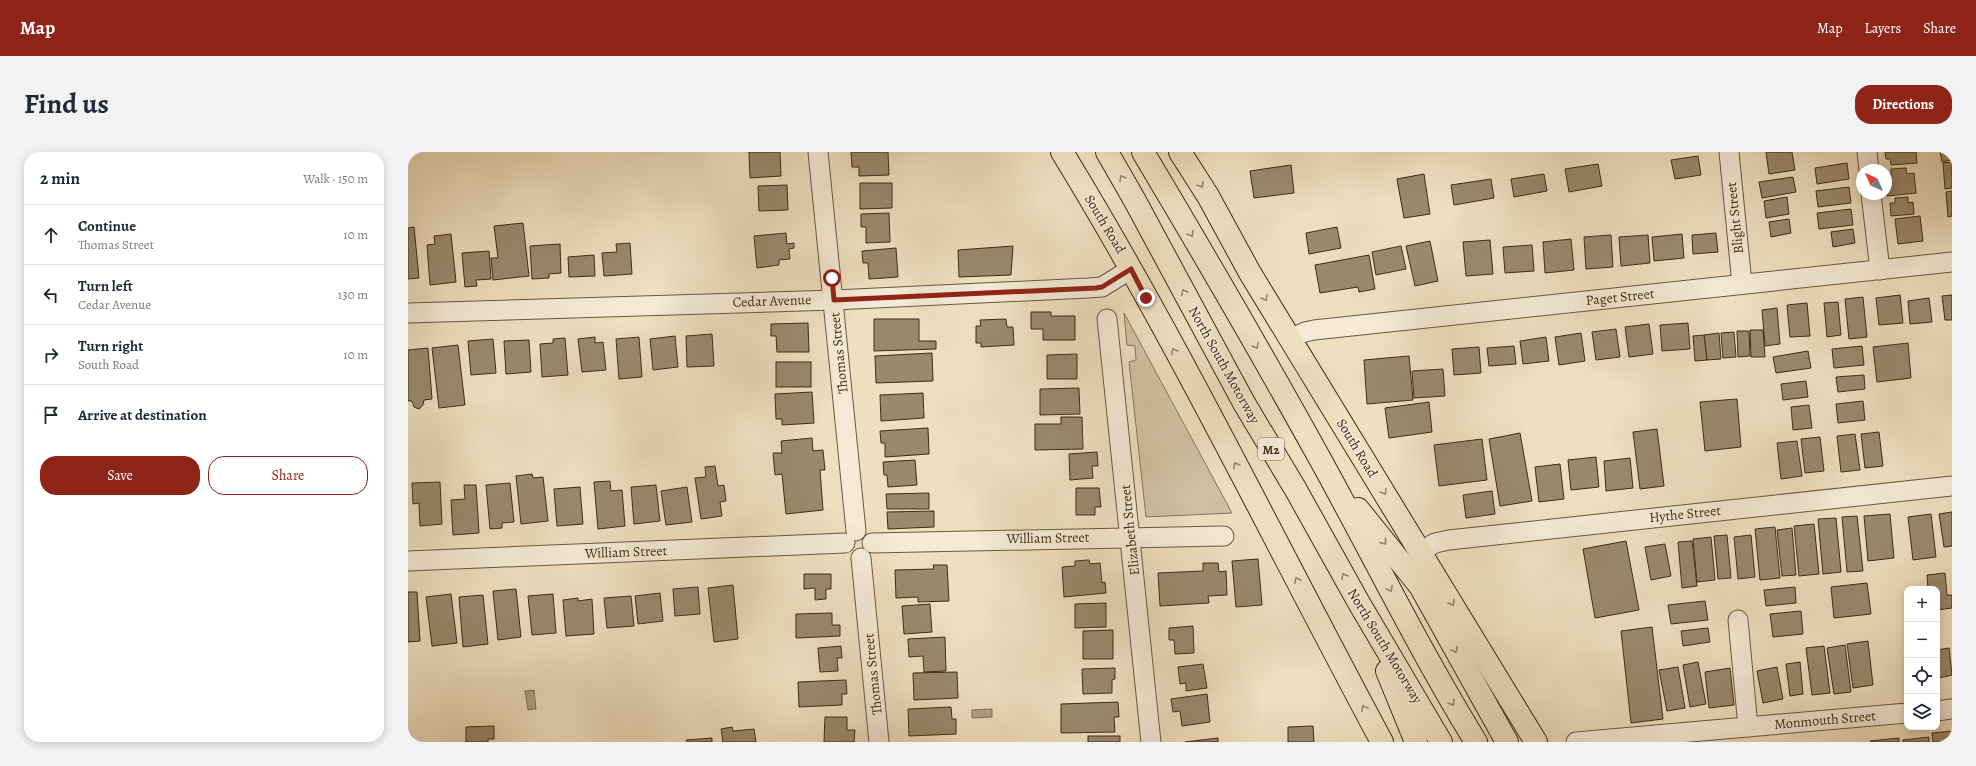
<!DOCTYPE html>
<html lang="en">
<head>
<meta charset="utf-8">
<style>
  :root { --surface:#fff; --page:#f2f2f3; --text:#1f2937; --muted:#747a83; --line:#e0e1e3; --accent:#8f2418 }
  body { margin:0; font-family:Alegreya,serif; background:var(--page); color:var(--text) }
  .controls { position:absolute; right:12px; bottom:12px; display:grid; overflow:hidden; border-radius:8px; box-shadow:0 2px 10px #0003 }
  .controls button { width:36px; height:36px; display:grid; place-items:center; padding:0; border:0; border-bottom:1px solid var(--line); background:var(--surface); color:var(--text); font:20px sans-serif }
  .compass { position:absolute; left:1448px; top:12px; width:36px; height:36px; border-radius:50%; background:var(--surface); box-shadow:0 2px 10px #0003; rotate:315deg }
  .stop { position:absolute; width:12px; height:12px; margin:-9px; border:3px solid #8f2418; border-radius:50%; background:#fff }
  .stop.end { background:#8f2418; border-color:#fff; box-shadow:0 1px 4px #0008 }
  .list { margin:0; padding:0; list-style:none }
  h2 { display:flex; justify-content:space-between; align-items:center; height:52px; margin:0; padding:0 16px; font-size:17px }
  h2 small { font-size:13px; font-weight:400; color:var(--muted) }
  .list li { display:grid; grid-template-columns:26px 1fr auto; gap:12px; align-items:center; box-sizing:border-box; height:60px; padding:0 16px; border-top:1px solid var(--line) }
  .list b { display:block; font-size:15px; white-space:nowrap }
  .list p { margin:0; font-size:13px; white-space:nowrap; color:var(--muted) }
  .list em { font-size:13px; font-style:normal; color:var(--muted) }
  .actions { display:flex; gap:8px; padding:12px 16px }
  .actions a { flex:1; padding:9px 0; border:1px solid var(--accent); border-radius:16px; text-align:center; font-size:14px; color:var(--accent) }
  .actions .main { background:var(--accent); color:#fff }
  .icon { flex:none; width:22px; height:22px; fill:none; stroke:currentColor; stroke-width:2; stroke-linecap:round; stroke-linejoin:round }
  .map { position:relative; flex:none; width:1544px; height:590px; overflow:hidden; border-radius:16px }
  header { display:flex; align-items:center; gap:24px; box-sizing:border-box; height:56px; padding:0 20px; background:var(--accent); color:#fff }
  header strong { font-size:19px }
  nav { display:flex; gap:22px; margin-inline-start:auto; font-size:14px }
  .intro { display:flex; align-items:center; justify-content:space-between; box-sizing:border-box; height:96px; padding:0 24px }
  h1 { margin:0; font-size:28px }
  .button { padding:10px 18px; border-radius:16px; background:var(--accent); color:#fff; font-size:14px; font-weight:700 }
  main { display:flex; gap:24px; padding:0 24px }
  aside { flex:1; background:var(--surface); border-radius:16px; box-shadow:0 2px 10px #0003 }
  .map>svg:first-child { display:block }
</style>
</head>
<body>
<header>
<strong>Map</strong>
<nav><a>Map</a><a>Layers</a><a>Share</a></nav>
</header>
<div class="intro"><h1>Find us</h1><a class="button">Directions</a></div>
<main>
<aside>
<h2>2 min<small>Walk · 150 m</small></h2>
<ul class="list">
<li><svg class="icon" aria-label="ahead" viewBox="0 0 24 24"><path d="M12 20V5M6 11l6-6 6 6"/></svg><div><b>Continue</b><p>Thomas Street</p></div><em>10 m</em></li>
<li><svg class="icon" aria-label="left" viewBox="0 0 24 24"><path d="M17 20v-9H6M10 6l-5 5 5 5"/></svg><div><b>Turn left</b><p>Cedar Avenue</p></div><em>130 m</em></li>
<li><svg class="icon" aria-label="right" viewBox="0 0 24 24"><path d="M7 20v-9h11M14 6l5 5-5 5"/></svg><div><b>Turn right</b><p>South Road</p></div><em>10 m</em></li>
<li><svg class="icon" aria-label="arrive" viewBox="0 0 24 24"><path d="M6 21V4h12l-3 4 3 4H6"/></svg><div><b>Arrive at destination</b></div></li>
</ul>
<div class="actions"><a class="main">Save</a><a>Share</a></div>
</aside>
<div class="map">
<svg width="1544" height="590" viewBox="0 0 1544 590">
  <rect width="100%" height="100%" fill="#eedfbf"/>
  <filter id="stains"><feTurbulence type="fractalNoise" baseFrequency=".005" numOctaves="4"/><feColorMatrix values="0 0 0 0 .2 0 0 0 0 .09 0 0 0 0 .02 0 0 0 .5 -.17"/></filter>
  <radialGradient id="worn" r=".72"><stop offset=".6" stop-color="#630" stop-opacity="0"/><stop offset="1" stop-color="#630" stop-opacity=".3"/></radialGradient>
  <!-- green -->
  <polygon fill="#d0c1a2" stroke="#88765c" points="716,161 824,361 738,365 721,210 728,208 727,194 719,193"/>
  <!-- water -->
  <g fill="#b2a285" stroke="#847358">
    <polygon points="126,538 128,557 120,558 117,539"/>
    <polygon points="584,557 584,565 564,566 564,558"/>
  </g>
  <!-- building -->
  <g fill="#9a896d" stroke="#3f2c15">
    <polygon points="341,0 372,0 373,24 342,26"/>
    <polygon points="443,0 480,0 481,23 451,24 451,15 444,15"/>
    <polygon points="1358,0 1384,0 1387,18 1361,22"/>
    <polygon points="1477,0 1508,0 1509,11 1483,13 1482,7 1478,7"/>
    <polygon points="1532,0 1544,0 1544,8 1534,10"/>
    <polygon points="1290,4 1293,23 1267,27 1263,8"/>
    <polygon points="1544,10 1544,36 1537,37 1535,11"/>
    <polygon points="1439,11 1441,27 1409,32 1407,16"/>
    <polygon points="1190,12 1194,34 1161,40 1157,17"/>
    <polygon points="883,13 886,41 846,46 842,19"/>
    <polygon points="1498,16 1499,22 1506,21 1508,41 1479,44 1478,25 1483,24 1483,17"/>
    <polygon points="1016,22 1022,62 996,66 989,27"/>
    <polygon points="1136,22 1139,39 1106,45 1103,27"/>
    <polygon points="1385,25 1388,40 1354,46 1351,30"/>
    <polygon points="1083,27 1086,46 1046,53 1043,33"/>
    <polygon points="452,31 484,31 484,56 452,57"/>
    <polygon points="379,33 380,58 351,59 350,34"/>
    <polygon points="1441,35 1443,51 1410,55 1408,39"/>
    <polygon points="1544,39 1544,64 1540,65 1538,40"/>
    <polygon points="1379,45 1381,62 1358,66 1356,49"/>
    <polygon points="1500,45 1500,51 1505,50 1506,62 1483,64 1482,51 1487,51 1487,46"/>
    <polygon points="1443,57 1445,73 1411,77 1409,61"/>
    <polygon points="481,61 482,90 458,91 458,75 453,75 453,62"/>
    <polygon points="1512,64 1515,89 1490,92 1487,67"/>
    <polygon points="1381,67 1383,81 1363,85 1361,70"/>
    <polygon points="115,71 121,124 85,128 83,106 90,106 86,74"/>
    <polygon points="6,75 11,126 0,127 0,76"/>
    <polygon points="929,75 933,96 901,102 898,81"/>
    <polygon points="1445,77 1447,91 1425,95 1423,80"/>
    <polygon points="378,81 379,92 386,91 386,96 381,97 382,107 371,108 371,113 349,116 346,84"/>
    <polygon points="1308,81 1310,100 1285,102 1284,83"/>
    <polygon points="43,82 48,130 22,133 19,93 27,92 26,84"/>
    <polygon points="1274,82 1276,106 1246,109 1244,85"/>
    <polygon points="1203,83 1205,115 1178,117 1176,85"/>
    <polygon points="1240,83 1242,111 1213,114 1211,85"/>
    <polygon points="1163,87 1166,118 1137,121 1135,90"/>
    <polygon points="1082,88 1085,122 1058,124 1055,90"/>
    <polygon points="1022,89 1030,129 1007,134 998,94"/>
    <polygon points="222,91 224,122 196,124 194,101 209,100 208,92"/>
    <polygon points="152,92 153,121 141,122 141,126 124,127 122,94"/>
    <polygon points="1124,93 1126,119 1097,121 1095,95"/>
    <polygon points="605,94 603,123 551,125 550,98"/>
    <polygon points="993,94 998,117 968,123 964,100"/>
    <polygon points="488,96 490,125 461,127 460,111 455,111 454,99"/>
    <polygon points="81,99 83,127 68,128 69,134 57,135 54,101"/>
    <polygon points="186,103 187,124 161,125 160,105"/>
    <polygon points="961,103 967,137 951,140 950,135 912,141 907,113"/>
    <polygon points="1492,143 1495,171 1471,173 1468,146"/>
    <polygon points="1544,143 1544,168 1537,168 1534,144"/>
    <polygon points="1455,145 1459,185 1441,187 1437,147"/>
    <polygon points="1521,146 1524,170 1502,172 1500,149"/>
    <polygon points="1430,150 1433,183 1419,185 1416,151"/>
    <polygon points="1399,151 1402,184 1382,185 1379,153"/>
    <polygon points="1369,156 1372,192 1357,194 1354,158"/>
    <polygon points="623,160 643,160 643,164 667,164 667,188 635,188 635,177 623,177"/>
    <polygon points="466,167 511,167 511,189 528,189 528,197 466,199"/>
    <polygon points="598,167 599,175 605,175 606,193 573,195 573,191 568,191 568,174 573,174 572,168"/>
    <polygon points="400,171 401,200 369,200 368,184 363,184 363,172"/>
    <polygon points="1280,171 1282,197 1254,199 1252,173"/>
    <polygon points="1241,172 1245,202 1221,205 1217,175"/>
    <polygon points="1208,177 1212,205 1188,208 1184,180"/>
    <polygon points="1342,178 1355,178 1357,205 1343,205"/>
    <polygon points="1329,179 1341,179 1342,204 1330,205"/>
    <polygon points="1326,180 1328,205 1315,206 1313,181"/>
    <polygon points="1173,181 1177,209 1151,213 1147,185"/>
    <polygon points="1311,181 1313,207 1299,208 1296,183"/>
    <polygon points="304,182 306,214 279,215 278,184"/>
    <polygon points="1296,183 1299,208 1287,209 1285,184"/>
    <polygon points="267,184 270,215 245,218 242,187"/>
    <polygon points="187,185 187,191 195,190 198,218 174,220 170,187"/>
    <polygon points="231,185 234,225 211,227 208,187"/>
    <polygon points="1138,185 1141,209 1115,212 1112,189"/>
    <polygon points="157,186 160,223 134,225 132,192 145,191 145,187"/>
    <polygon points="85,187 88,221 63,223 60,189"/>
    <polygon points="121,188 123,220 98,222 96,189"/>
    <polygon points="1500,191 1503,226 1469,230 1465,195"/>
    <polygon points="50,193 57,253 31,256 24,196"/>
    <polygon points="1106,194 1108,212 1081,214 1079,196"/>
    <polygon points="1454,194 1456,213 1426,216 1424,197"/>
    <polygon points="1071,195 1073,221 1046,223 1044,197"/>
    <polygon points="20,196 24,247 16,248 15,253 11,257 6,255 4,249 0,249 0,198"/>
    <polygon points="1400,199 1403,216 1368,221 1365,205"/>
    <polygon points="524,201 525,229 468,231 467,204"/>
    <polygon points="669,202 669,227 639,227 639,203"/>
    <polygon points="1001,204 1005,248 959,252 956,208"/>
    <rect x="368" y="210" width="35" height="25"/>
    <polygon points="1035,217 1037,244 1006,246 1004,219"/>
    <polygon points="1456,223 1457,237 1430,240 1428,225"/>
    <polygon points="1398,229 1400,245 1375,248 1373,232"/>
    <polygon points="671,236 672,262 632,263 632,237"/>
    <polygon points="404,240 406,271 374,273 374,267 368,267 367,242"/>
    <polygon points="515,241 516,266 473,269 472,243"/>
    <polygon points="1329,247 1333,295 1297,299 1292,250"/>
    <polygon points="1455,249 1457,268 1430,271 1428,252"/>
    <polygon points="1021,250 1024,280 981,286 977,256"/>
    <polygon points="1401,253 1404,276 1385,278 1383,255"/>
    <polygon points="653,265 674,265 675,297 627,298 627,272 653,272"/>
    <polygon points="520,276 521,302 477,305 477,291 473,291 472,279"/>
    <polygon points="1249,277 1256,334 1232,337 1225,280"/>
    <polygon points="1471,280 1475,314 1457,316 1453,282"/>
    <polygon points="1112,281 1124,349 1092,354 1081,287"/>
    <polygon points="1447,282 1452,318 1433,320 1429,284"/>
    <polygon points="1412,285 1416,319 1397,321 1393,287"/>
    <polygon points="404,286 405,299 415,298 417,318 412,318 415,358 378,362 374,322 367,323 365,301 374,301 373,289"/>
    <polygon points="1074,287 1079,328 1031,334 1026,293"/>
    <polygon points="1389,289 1394,324 1373,327 1369,291"/>
    <polygon points="689,300 690,314 684,314 685,326 662,328 661,302"/>
    <polygon points="1188,305 1191,335 1163,338 1160,308"/>
    <polygon points="1222,306 1225,336 1198,339 1196,309"/>
    <polygon points="507,308 509,333 480,335 479,323 476,323 475,310"/>
    <polygon points="1152,312 1156,347 1131,350 1127,315"/>
    <polygon points="307,314 310,334 316,333 318,349 312,350 314,364 293,367 287,326 298,325 297,315"/>
    <polygon points="124,322 125,326 135,325 140,369 113,372 108,324"/>
    <polygon points="202,329 203,339 214,338 217,374 190,377 186,330"/>
    <polygon points="32,330 34,372 12,374 11,351 5,352 4,331"/>
    <polygon points="102,331 106,370 94,371 94,376 82,377 78,333"/>
    <polygon points="56,333 68,333 71,381 45,383 43,348 57,347"/>
    <polygon points="248,333 252,369 226,372 223,335"/>
    <polygon points="172,335 175,372 149,374 146,337"/>
    <polygon points="279,335 284,370 258,373 253,339"/>
    <polygon points="668,336 691,336 693,355 687,355 687,363 668,363"/>
    <polygon points="1084,339 1087,362 1058,366 1055,343"/>
    <polygon points="521,341 521,357 479,357 478,342"/>
    <polygon points="526,359 526,375 480,377 479,360"/>
    <polygon points="1544,360 1544,394 1536,395 1531,362"/>
    <polygon points="1482,362 1486,406 1460,409 1456,364"/>
    <polygon points="1523,362 1528,405 1505,408 1500,365"/>
    <polygon points="1449,364 1455,419 1439,420 1434,365"/>
    <polygon points="1428,366 1433,420 1415,422 1410,367"/>
    <polygon points="1406,372 1411,422 1391,424 1386,374"/>
    <polygon points="1367,375 1372,426 1352,428 1347,377"/>
    <polygon points="1384,376 1388,423 1374,424 1369,378"/>
    <polygon points="1319,383 1323,426 1310,427 1306,384"/>
    <polygon points="1343,383 1347,425 1330,427 1326,385"/>
    <polygon points="1303,385 1307,428 1289,430 1285,387"/>
    <polygon points="1218,389 1231,458 1187,466 1175,397"/>
    <polygon points="1284,389 1289,434 1274,436 1270,390"/>
    <polygon points="1257,392 1263,424 1243,428 1237,395"/>
    <polygon points="850,407 854,453 828,455 824,409"/>
    <polygon points="681,408 682,412 692,411 694,431 697,430 698,441 656,445 654,415 667,414 667,409"/>
    <polygon points="795,411 810,411 811,420 818,419 819,443 800,444 801,451 752,454 750,421 795,419"/>
    <polygon points="525,413 539,413 541,449 510,450 510,445 488,446 487,418 526,417"/>
    <polygon points="1537,421 1539,443 1544,443 1544,456 1529,458 1529,437 1520,437 1519,423"/>
    <polygon points="396,422 423,422 423,437 418,437 418,447 407,448 407,436 396,437"/>
    <polygon points="1459,431 1463,462 1426,466 1423,435"/>
    <polygon points="325,433 330,487 306,490 300,436"/>
    <polygon points="290,435 292,462 267,464 265,437"/>
    <polygon points="1387,435 1388,451 1358,454 1356,438"/>
    <polygon points="108,437 113,485 90,488 85,439"/>
    <polygon points="0,440 9,440 12,489 0,490"/>
    <polygon points="252,441 255,469 230,472 227,444"/>
    <polygon points="43,442 49,491 24,494 18,445"/>
    <polygon points="145,442 148,481 124,483 120,444"/>
    <polygon points="75,443 80,492 55,495 51,445"/>
    <polygon points="223,444 226,474 199,476 196,446"/>
    <polygon points="170,446 170,449 184,447 186,482 158,484 155,448"/>
    <polygon points="1297,449 1300,468 1263,472 1260,453"/>
    <polygon points="698,451 698,475 667,476 667,452"/>
    <polygon points="522,452 524,480 496,482 494,454"/>
    <polygon points="1393,459 1395,482 1365,485 1362,462"/>
    <polygon points="424,461 424,473 432,473 432,484 388,486 388,462"/>
    <polygon points="785,474 786,501 767,502 766,488 761,488 761,476"/>
    <polygon points="1244,475 1255,567 1223,571 1213,479"/>
    <polygon points="1300,476 1302,490 1275,494 1273,479"/>
    <polygon points="705,478 705,507 675,507 675,479"/>
    <polygon points="537,485 538,519 516,520 515,504 501,505 500,487"/>
    <polygon points="1460,489 1465,533 1445,536 1439,492"/>
    <polygon points="1437,493 1443,540 1426,542 1419,496"/>
    <polygon points="433,494 434,506 429,506 430,519 412,520 410,496"/>
    <polygon points="1416,494 1422,541 1404,543 1398,496"/>
    <polygon points="1541,496 1544,523 1531,526 1529,498"/>
    <polygon points="1290,510 1298,552 1282,555 1275,513"/>
    <polygon points="1392,510 1395,542 1382,544 1378,512"/>
    <polygon points="795,512 799,536 778,539 778,531 772,532 770,515"/>
    <polygon points="1270,515 1277,556 1259,559 1251,518"/>
    <polygon points="1369,515 1375,547 1355,551 1349,519"/>
    <polygon points="707,516 707,527 704,528 704,541 675,542 674,517"/>
    <polygon points="1322,516 1326,553 1301,556 1297,520"/>
    <polygon points="549,520 550,546 506,548 505,521"/>
    <polygon points="438,528 439,542 434,542 434,553 391,555 390,530"/>
    <polygon points="799,542 802,570 774,574 772,559 765,560 763,547"/>
    <polygon points="710,550 711,565 706,565 707,580 653,581 653,552"/>
    <polygon points="543,555 544,567 548,567 548,582 501,584 500,557"/>
    <polygon points="417,565 439,565 439,578 447,578 446,590 416,590"/>
    <polygon points="86,574 86,587 80,587 80,590 58,590 58,575"/>
    <polygon points="905,574 906,590 880,590 880,575"/>
    <polygon points="324,575 325,579 346,577 348,590 315,590 313,577"/>
    <polygon points="1544,579 1544,590 1525,590 1524,581"/>
    <rect x="680" y="584" width="32" height="6"/>
    <polygon points="1521,585 1521,590 1495,590 1495,588"/>
    <polygon points="304,586 304,590 279,590 278,588"/>
    <polygon points="810,586 810,590 777,590"/>
    <polygon points="1491,586 1491,590 1463,590 1462,589"/>
  </g>
  <g fill="none" stroke-linecap="round" stroke-linejoin="round">
    <!-- minor casing -->
    <g stroke="#6b5940" stroke-width="21">
      <g id="minor">
        <polyline points="410,0 448,379"/>
        <polyline points="1321,0 1334,132"/>
        <polyline points="1459,0 1461,18"/>
        <polyline points="1463,42 1472,118"/>
        <polyline points="0,161 426,148 680,136 694,135 723,117"/>
        <polyline points="699,167 743,590"/>
        <polyline points="882,187 897,180 906,178 1544,110"/>
        <polyline points="464,391 816,384"/>
        <polyline points="1012,400 1027,391 1041,388 1544,334"/>
        <polyline points="453,406 471,590"/>
        <polyline points="0,409 437,391"/>
        <polyline points="1330,468 1340,575"/>
        <polyline points="1529,559 1544,557"/>
        <polyline points="1168,590 1499,561"/>
      </g>
    </g>
    <!-- primary casing -->
    <g stroke="#3f2c15" stroke-width="24">
      <g id="primary">
        <path d="M654,0C771,191 868,393 974,590"/>
        <polyline points="772,0 800,44 842,121 1128,590"/>
      </g>
    </g>
    <!-- motorway casing -->
    <g stroke="#3f2c15" stroke-width="24">
      <g id="motorway">
        <polyline points="699,0 726,47 836,251 888,338 951,451 1033,590"/>
        <path d="M735,0C797,104 858,209 917,316C967,407 1013,501 1068,590"/>
        <polyline points="950,357 1012,434 1099,590"/>
        <polyline points="979,519 1008,590"/>
      </g>
    </g>
    <!-- minor -->
    <use href="#minor" stroke="#f4ead5" stroke-width="19"/>
    <!-- primary -->
    <use href="#primary" stroke="#eedfbf" stroke-width="22"/>
    <!-- motorway -->
    <use href="#motorway" stroke="#eedfbf" stroke-width="22"/>
  </g>
  <!-- one-way arrows -->
  <defs><path id="oneway-chevron" d="M-2-3.5L2.5 0L-2 3.5" fill="none" stroke-width="1.6" stroke-linecap="round" stroke-linejoin="round"/></defs>
  <g stroke="#96866a">
    <use href="#oneway-chevron" transform="translate(714 26) rotate(-120)"/>
    <use href="#oneway-chevron" transform="translate(793 33) rotate(58)"/>
    <use href="#oneway-chevron" transform="translate(783 82) rotate(59)"/>
    <use href="#oneway-chevron" transform="translate(776 140) rotate(-118)"/>
    <use href="#oneway-chevron" transform="translate(857 146) rotate(59)"/>
    <use href="#oneway-chevron" transform="translate(848 194) rotate(60)"/>
    <use href="#oneway-chevron" transform="translate(766 199) rotate(-118)"/>
    <use href="#oneway-chevron" transform="translate(828 313) rotate(-118)"/>
    <use href="#oneway-chevron" transform="translate(976 340) rotate(59)"/>
    <use href="#oneway-chevron" transform="translate(976 390) rotate(51)"/>
    <use href="#oneway-chevron" transform="translate(936 424) rotate(-119)"/>
    <use href="#oneway-chevron" transform="translate(889 428) rotate(-117)"/>
    <use href="#oneway-chevron" transform="translate(982 437) rotate(62)"/>
    <use href="#oneway-chevron" transform="translate(1044 451) rotate(59)"/>
    <use href="#oneway-chevron" transform="translate(1047 498) rotate(61)"/>
    <use href="#oneway-chevron" transform="translate(1044 551) rotate(58)"/>
    <use href="#oneway-chevron" transform="translate(956 556) rotate(-118)"/>
  </g>
  <g fill="none" stroke-linecap="round" stroke-linejoin="round">
    <!-- route -->
    <polyline stroke="#8f2418" stroke-width="5" points="424,126 426,148 688,136 694,135 723,117 738,146"/>
  </g>
  <g text-anchor="middle" dominant-baseline="central" stroke-width="3.5" stroke-linejoin="round" paint-order="stroke">
    <!-- shield labels -->
    <rect fill="#f4ead5" stroke="#75654f" stroke-width="1" x="850" y="286" width="26" height="22" rx="3"/>
    <g font-size="13" font-weight="bold" fill="#3f2c15">
      <text x="863" y="297">M2</text>
    </g>
    <!-- street labels -->
    <g font-size="14" fill="#3f2c15" stroke="#f4ead5">
      <text transform="translate(1327 66) rotate(-96)">Blight Street</text>
      <text transform="translate(697 72) rotate(59)">South Road</text>
      <text transform="translate(1212 145) rotate(-6)">Paget Street</text>
      <text transform="translate(364 149) rotate(-2)">Cedar Avenue</text>
      <text transform="translate(431 201) rotate(-96)">Thomas Street</text>
      <text transform="translate(816 213) rotate(61)">North South Motorway</text>
      <text transform="translate(949 296) rotate(59)">South Road</text>
      <text transform="translate(1277 362) rotate(-6)">Hythe Street</text>
      <text transform="translate(722 378) rotate(-96)">Elizabeth Street</text>
      <text transform="translate(640 386) rotate(-1)">William Street</text>
      <text transform="translate(218 400) rotate(-2)">William Street</text>
      <text transform="translate(977 494) rotate(59)">North South Motorway</text>
      <text transform="translate(465 522) rotate(-96)">Thomas Street</text>
      <text transform="translate(1417 568) rotate(-5)">Monmouth Street</text>
    </g>
  </g>
  <rect width="100%" height="100%" filter="url(#stains)"/>
  <rect width="100%" height="100%" fill="url(#worn)"/>
</svg>
<div class="controls">
<button>+</button>
<button>−</button>
<button><svg class="icon" aria-label="locate" viewBox="0 0 24 24"><circle cx="12" cy="12" r="6"/><path d="M12 2v4M12 18v4M2 12h4M18 12h4"/></svg></button>
<button><svg class="icon" aria-label="layers" viewBox="0 0 24 24"><path d="M12 4l9 5-9 5-9-5zM3 14l9 5 9-5"/></svg></button>
</div>
<svg class="compass" viewBox="-18 -18 36 36"><path d="M0-13l5 13h-10z" fill="#e53935"/><path d="M0 13l5-13h-10z" fill="#747a83"/></svg>
<div class="stop" style="left:424px;top:126px"></div>
<div class="stop end" style="left:738px;top:146px"></div>
</div>
</main>
</body>
</html>
